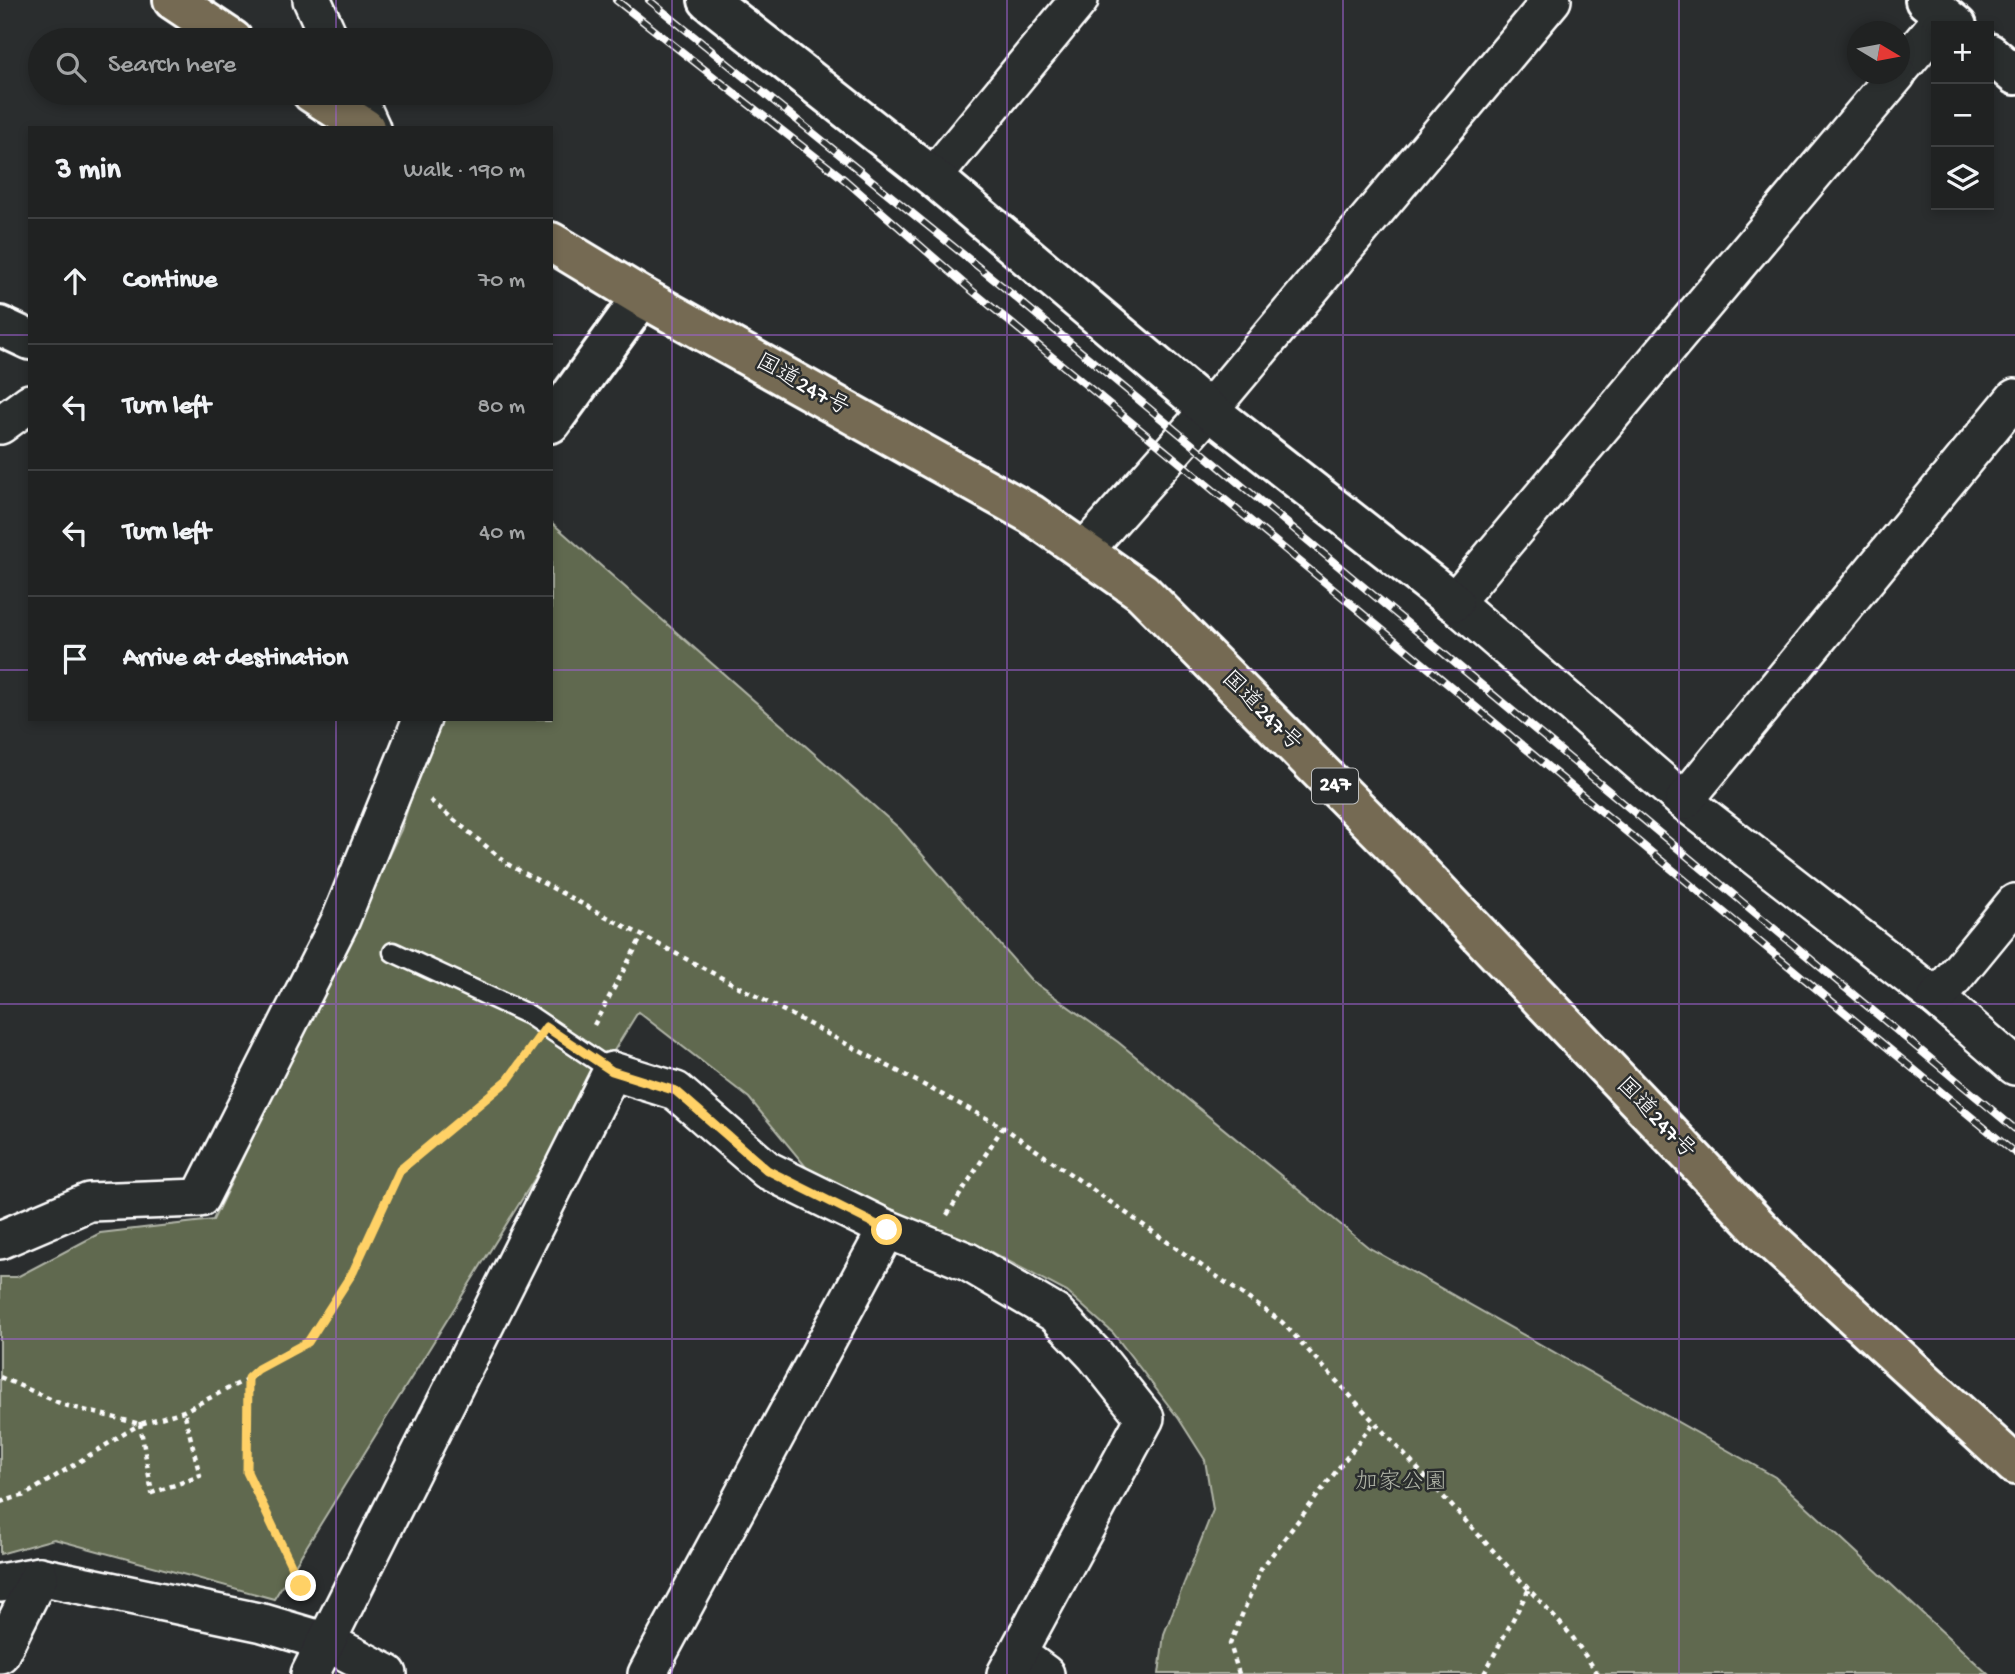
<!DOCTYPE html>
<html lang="en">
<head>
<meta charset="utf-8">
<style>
  :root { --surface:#202222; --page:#2d2f2f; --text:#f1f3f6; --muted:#a2a4a5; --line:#3d3f40 }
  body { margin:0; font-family:"Gochi Hand","Klee One",sans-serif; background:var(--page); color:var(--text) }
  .controls { position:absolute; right:21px; top:21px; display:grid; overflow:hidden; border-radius:0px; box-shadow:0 4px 10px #0003 }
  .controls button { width:63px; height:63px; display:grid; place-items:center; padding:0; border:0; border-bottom:2px solid var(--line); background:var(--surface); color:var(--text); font:35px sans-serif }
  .compass { position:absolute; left:1847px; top:21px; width:63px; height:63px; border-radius:50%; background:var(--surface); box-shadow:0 4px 10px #0003; rotate:100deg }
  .stop { position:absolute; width:21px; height:21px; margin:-16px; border:5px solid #ffd166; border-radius:50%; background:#fff }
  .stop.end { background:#ffd166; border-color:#fff; box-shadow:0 2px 7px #0008 }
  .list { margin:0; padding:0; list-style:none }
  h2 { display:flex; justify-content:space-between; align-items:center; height:91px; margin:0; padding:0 28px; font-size:30px }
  h2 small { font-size:23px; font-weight:400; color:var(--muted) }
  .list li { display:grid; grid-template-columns:46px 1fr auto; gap:21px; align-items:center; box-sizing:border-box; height:126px; padding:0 28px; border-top:2px solid var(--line) }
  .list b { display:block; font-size:26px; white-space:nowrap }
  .list em { font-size:23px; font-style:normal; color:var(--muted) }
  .icon { flex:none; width:38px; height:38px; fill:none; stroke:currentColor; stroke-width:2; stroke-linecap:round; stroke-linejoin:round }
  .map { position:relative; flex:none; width:2015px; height:1674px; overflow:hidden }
  .search { position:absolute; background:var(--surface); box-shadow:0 4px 10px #0003; left:28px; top:28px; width:525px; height:77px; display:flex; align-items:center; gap:18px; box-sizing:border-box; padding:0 24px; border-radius:38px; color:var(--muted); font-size:26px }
  .panel { position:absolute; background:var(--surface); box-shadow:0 4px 10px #0003; left:28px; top:126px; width:525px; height:595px; border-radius:0px }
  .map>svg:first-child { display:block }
</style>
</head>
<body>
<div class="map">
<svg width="2015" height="1674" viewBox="0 0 2015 1674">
  <rect width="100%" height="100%" fill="#2a2d2e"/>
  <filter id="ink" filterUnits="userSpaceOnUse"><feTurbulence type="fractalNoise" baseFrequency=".0143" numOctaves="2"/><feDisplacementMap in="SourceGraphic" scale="14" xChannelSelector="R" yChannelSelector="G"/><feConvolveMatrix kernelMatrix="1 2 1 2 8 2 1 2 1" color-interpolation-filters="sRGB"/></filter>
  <g filter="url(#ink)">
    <!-- green -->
    <polygon fill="#61694f" stroke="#b0b4a7" stroke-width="2" points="551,522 900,829 1031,980 1118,1042 1368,1247 1775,1477 1988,1674 1159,1674 1164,1634 1213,1510 1205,1460 1179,1419 1113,1333 1067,1292 970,1241 860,1205 811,1173 749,1098 638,1012 274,1599 54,1539 0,1554 0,1277 17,1277 100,1233 213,1220 401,830 436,719 551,719"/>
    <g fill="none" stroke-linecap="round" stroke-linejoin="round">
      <!-- lane casing -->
      <g stroke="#fff" stroke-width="23">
        <polyline id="lane" points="393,952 529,1015 612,1071"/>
      </g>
      <!-- street casing -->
      <g stroke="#fff" stroke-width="42">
        <g id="street">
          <polyline points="312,0 330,40"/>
          <polyline points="1899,70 1936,26"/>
          <polyline points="1897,74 1454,602 1684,801 1937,998 2015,1066"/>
          <polyline points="355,93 371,128"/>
          <polyline points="933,177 1079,0"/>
          <polyline points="0,425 30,403"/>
          <polyline points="1084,551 1209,410 1552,0"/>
          <polyline points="1684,801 2015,398"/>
          <polyline points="1937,998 2015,903"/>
          <polyline points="0,1240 89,1202 200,1198 341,919 422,719"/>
          <polyline points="0,1583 39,1576 263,1623 327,1642 388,1674"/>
          <polyline points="0,1654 39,1576"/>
          <polyline points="1018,1654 1045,1674"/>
          <polyline points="310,1674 612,1071 676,1091 767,1170 887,1229 968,1262 1056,1314 1095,1355 1145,1418 1006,1674"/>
          <polyline points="647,1674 887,1229"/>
        </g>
      </g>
      <!-- secondary casing -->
      <g stroke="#fff" stroke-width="44">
        <g id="secondary">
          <polyline points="708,0 933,177 1209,410 1454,602"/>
          <polyline points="1925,0 1957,26"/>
          <polyline points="1989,53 2015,75"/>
          <polyline points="0,326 30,340"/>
          <polyline points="551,423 642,297"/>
        </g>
      </g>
      <!-- highway casing -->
      <g stroke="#fff" stroke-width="44">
        <g id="highway">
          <polyline points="173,0 233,40"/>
          <polyline points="312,93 365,128"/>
          <polyline points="551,242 642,297 1031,514 1142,592 1413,865 1770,1239 2015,1465"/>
        </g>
      </g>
      <!-- path -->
      <g stroke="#fff" stroke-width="4.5" stroke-dasharray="5 5" stroke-linecap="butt">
        <polyline points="430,800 509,865 1003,1127 1282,1322 1571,1635 1598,1674"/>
        <polyline points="594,1025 641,938"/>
        <polyline points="947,1215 1003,1127"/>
        <polyline points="0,1377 64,1405 140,1424 184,1411 249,1378 258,1369 308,1342 353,1272 400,1170 508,1080 529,1050"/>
        <polyline points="249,1378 247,1472 301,1586 303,1596"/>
        <polyline points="0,1502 25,1495 140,1424 152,1493 200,1476 184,1411"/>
        <polyline points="1239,1674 1230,1644 1261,1569 1374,1422"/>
        <polyline points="1484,1674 1529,1589"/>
      </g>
      <!-- lane -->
      <use href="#lane" stroke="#2a2d2e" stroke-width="18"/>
      <!-- street -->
      <use href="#street" stroke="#2a2d2e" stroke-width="37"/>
      <!-- secondary -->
      <use href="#secondary" stroke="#2a2d2e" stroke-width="38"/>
      <!-- highway -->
      <use href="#highway" stroke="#746b52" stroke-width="38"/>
      <!-- rail casing -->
      <g stroke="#fff" stroke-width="8">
        <g id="rail">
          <polyline points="616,0 845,180 970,289 2015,1153"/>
          <polyline points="649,0 1002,286 2015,1129"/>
        </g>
      </g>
      <!-- rail -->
      <use href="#rail" stroke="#2a2d2e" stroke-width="5" stroke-dasharray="16" stroke-linecap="butt"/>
    </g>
  </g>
  <g fill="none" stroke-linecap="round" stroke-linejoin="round" filter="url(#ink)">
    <!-- route -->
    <polyline stroke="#ffd166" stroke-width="9" points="301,1586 247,1472 248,1378 258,1369 308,1342 353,1272 400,1170 508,1080 546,1027 612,1071 676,1091 767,1170 887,1230"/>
  </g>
  <!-- grid -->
  <path fill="none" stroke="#9c61cf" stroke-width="2" stroke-opacity="0.55" d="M336,0V40M672,0V1674M1007,0V1674M1343,0V1674M1679,0V1674M336,93V128M0,335H30M551,335H2015M0,670H30M551,670H2015M336,719V1674M0,1004H2015M0,1339H2015"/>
  <g text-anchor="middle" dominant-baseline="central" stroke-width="5" stroke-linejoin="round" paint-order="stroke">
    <!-- shield labels -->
    <rect fill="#2a2d2e" stroke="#bfc0c0" stroke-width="2" x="1312" y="768.5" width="46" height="35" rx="5"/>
    <g font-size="21" font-weight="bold" fill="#fff">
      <text x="1335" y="786">247</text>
    </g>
    <!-- street labels -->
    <g font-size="23" fill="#fff" stroke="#2a2d2e">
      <text transform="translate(802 386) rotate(29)">国道247号</text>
      <text transform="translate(1261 712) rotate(45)">国道247号</text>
      <text transform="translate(1655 1119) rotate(46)">国道247号</text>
    </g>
    <!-- park labels -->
    <g font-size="23" fill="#b0b4a7" stroke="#2a2d2e">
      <text x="1401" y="1483">加家公園</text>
    </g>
  </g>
</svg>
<div class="controls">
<button>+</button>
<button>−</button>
<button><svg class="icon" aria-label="layers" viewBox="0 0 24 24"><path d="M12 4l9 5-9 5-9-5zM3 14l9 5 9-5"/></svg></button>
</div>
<svg class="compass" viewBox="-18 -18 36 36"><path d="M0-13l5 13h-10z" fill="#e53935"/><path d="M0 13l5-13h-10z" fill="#a2a4a5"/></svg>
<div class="stop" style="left:887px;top:1230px"></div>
<div class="stop end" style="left:301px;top:1586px"></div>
<div class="search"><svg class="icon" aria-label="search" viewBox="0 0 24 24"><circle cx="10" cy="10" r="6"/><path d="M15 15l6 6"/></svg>Search here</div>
<section class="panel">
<h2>3 min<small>Walk · 190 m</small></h2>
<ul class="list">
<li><svg class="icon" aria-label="ahead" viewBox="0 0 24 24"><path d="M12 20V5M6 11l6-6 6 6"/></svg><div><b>Continue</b></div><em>70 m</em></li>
<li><svg class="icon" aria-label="left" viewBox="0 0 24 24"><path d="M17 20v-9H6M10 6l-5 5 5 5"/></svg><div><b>Turn left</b></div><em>80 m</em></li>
<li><svg class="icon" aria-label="left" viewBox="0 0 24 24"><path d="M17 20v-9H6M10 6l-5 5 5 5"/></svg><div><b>Turn left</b></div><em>40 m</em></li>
<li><svg class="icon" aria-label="arrive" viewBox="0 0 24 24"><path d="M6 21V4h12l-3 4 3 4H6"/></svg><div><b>Arrive at destination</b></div></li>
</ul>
</section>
</div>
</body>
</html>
